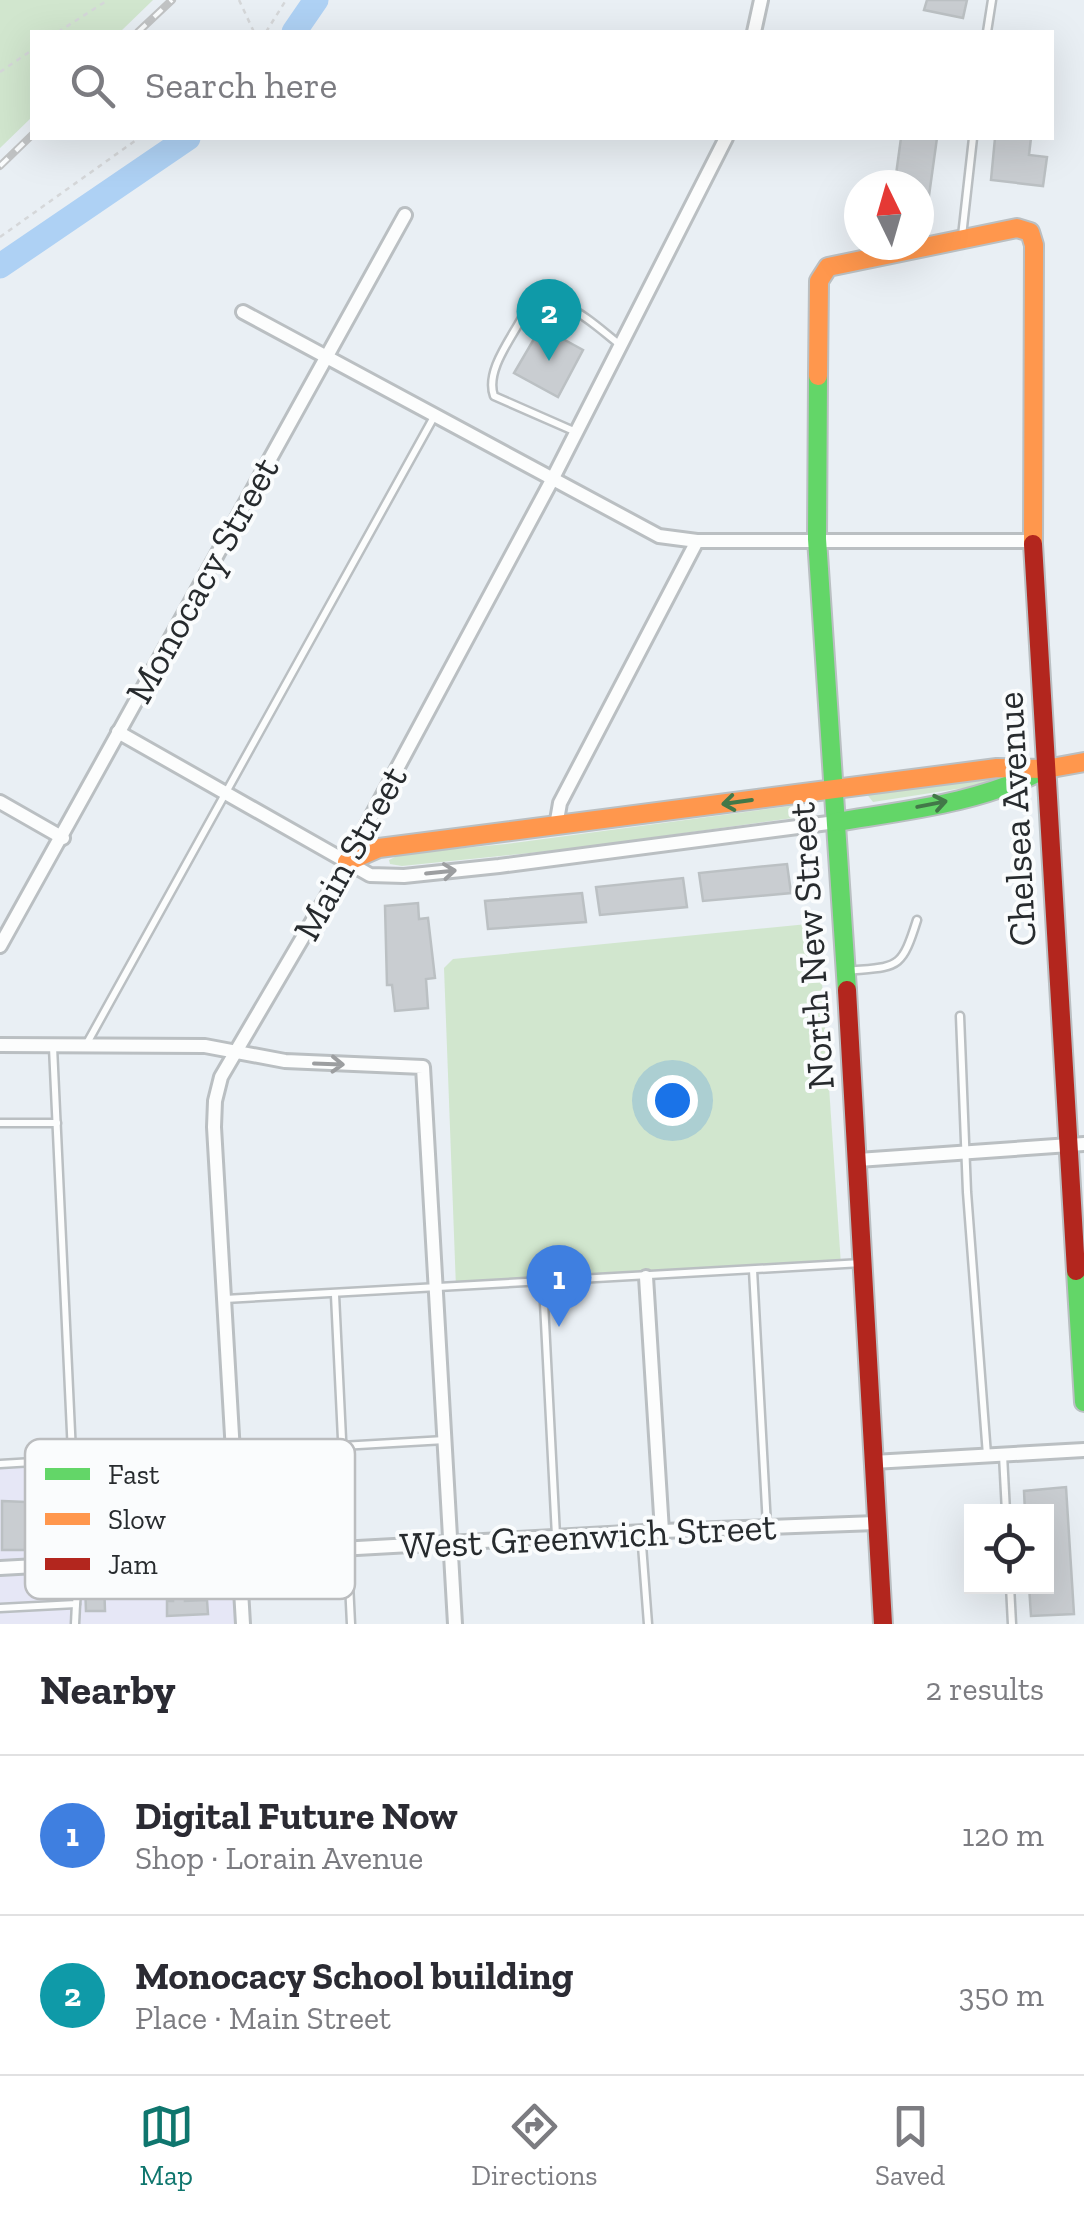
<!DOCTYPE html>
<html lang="en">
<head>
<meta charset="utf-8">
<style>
  :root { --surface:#fff; --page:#f2f2f3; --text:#2b2b33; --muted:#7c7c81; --line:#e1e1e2; --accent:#0f766e }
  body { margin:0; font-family:"Zilla Slab",serif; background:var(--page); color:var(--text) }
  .controls { position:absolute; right:30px; bottom:30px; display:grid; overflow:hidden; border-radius:0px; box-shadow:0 10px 40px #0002 }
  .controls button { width:90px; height:90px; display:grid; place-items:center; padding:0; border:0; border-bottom:2px solid var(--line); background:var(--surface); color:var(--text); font:50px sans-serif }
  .compass { position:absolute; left:844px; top:170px; width:90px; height:90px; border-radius:50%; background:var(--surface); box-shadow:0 10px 40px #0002; rotate:355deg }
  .you { position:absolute; left:672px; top:1100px; width:35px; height:35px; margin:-25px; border:8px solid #fff; border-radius:50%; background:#1a73e8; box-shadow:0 0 0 15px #1a73e833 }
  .badge { display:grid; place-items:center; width:65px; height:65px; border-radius:50%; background:var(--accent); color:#fff; font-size:32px; font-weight:700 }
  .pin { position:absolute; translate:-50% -82px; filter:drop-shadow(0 2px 5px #0008) }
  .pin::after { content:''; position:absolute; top:52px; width:35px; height:30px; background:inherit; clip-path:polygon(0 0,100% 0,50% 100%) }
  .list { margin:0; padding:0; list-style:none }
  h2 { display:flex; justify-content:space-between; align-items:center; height:130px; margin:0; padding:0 40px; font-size:42px }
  h2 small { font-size:32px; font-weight:400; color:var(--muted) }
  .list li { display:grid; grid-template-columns:65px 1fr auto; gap:30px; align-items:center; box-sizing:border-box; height:160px; padding:0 40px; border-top:2px solid var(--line) }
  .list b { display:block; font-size:38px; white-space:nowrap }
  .list p { margin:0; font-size:32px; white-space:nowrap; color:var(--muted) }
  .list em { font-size:32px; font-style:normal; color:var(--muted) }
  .icon { flex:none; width:55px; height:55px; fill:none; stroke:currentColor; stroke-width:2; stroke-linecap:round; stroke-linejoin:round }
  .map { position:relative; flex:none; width:1084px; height:1624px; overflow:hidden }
  .search { position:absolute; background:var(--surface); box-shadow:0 10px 40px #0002; left:30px; right:30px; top:30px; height:110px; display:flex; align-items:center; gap:25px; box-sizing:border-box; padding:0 35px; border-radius:0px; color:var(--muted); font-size:38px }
  .sheet { height:450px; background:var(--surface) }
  nav { display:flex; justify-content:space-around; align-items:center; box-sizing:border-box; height:140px; border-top:2px solid var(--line); background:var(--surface); font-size:28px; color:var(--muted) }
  nav a { display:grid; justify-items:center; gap:5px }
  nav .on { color:var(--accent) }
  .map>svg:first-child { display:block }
</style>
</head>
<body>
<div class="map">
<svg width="1084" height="1624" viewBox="0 0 1084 1624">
  <rect width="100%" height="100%" fill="#e9eff4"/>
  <!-- education -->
  <polygon fill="#e6e7f6" points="72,1460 78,1563 240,1555 243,1624 0,1624 0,1464"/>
  <!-- green -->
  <g fill="#d1e6ce">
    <polygon points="0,0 153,0 120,32 32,32 32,117 0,148"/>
    <polygon points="1012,774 1008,781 873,802 866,793"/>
    <polygon points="790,806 797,809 793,818 570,849 402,866 390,864 389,860 401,854 506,844"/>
    <polygon points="818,923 841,1265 456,1288 444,968 453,959"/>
  </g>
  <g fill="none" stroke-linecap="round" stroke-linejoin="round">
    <!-- river -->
    <g stroke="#aed1f4" stroke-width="25">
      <polyline points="294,32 316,0"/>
      <polyline points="0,266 188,138"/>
    </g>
  </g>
  <!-- building -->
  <g fill="#c9cdd1" stroke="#bbc0c3" stroke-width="2.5">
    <polygon points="927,0 967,0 963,18 924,10"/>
    <polygon points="901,138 937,138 927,210 919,209 919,185 879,185 880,180 895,182"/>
    <polygon points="995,138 1031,138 1029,155 1047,157 1043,186 991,180"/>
    <polygon points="541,327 583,350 558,397 514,373"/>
    <polygon points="787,864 791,893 703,901 699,873"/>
    <polygon points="683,878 687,907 600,915 596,887"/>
    <polygon points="582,893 586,922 488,929 485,901"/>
    <polygon points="418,903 419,919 428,918 435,978 426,979 428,1008 395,1011 392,985 387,985 385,906"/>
    <polygon points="1066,1487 1074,1614 1031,1616 1029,1586 1046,1586 1046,1512 1025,1512 1024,1491"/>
    <polygon points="2,1501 26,1502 25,1550 2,1550"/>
    <polygon points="104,1582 105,1611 86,1611 85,1583"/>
    <polygon points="173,1593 185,1593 185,1601 207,1600 208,1614 167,1616 167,1601 173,1601"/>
  </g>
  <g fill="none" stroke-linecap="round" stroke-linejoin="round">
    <!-- lane casing -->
    <g stroke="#babfc2" stroke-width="11">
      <g id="lane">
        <polyline points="987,32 992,0"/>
        <polyline points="962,236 973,138"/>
        <path d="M576,432L494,396C485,371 511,339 523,316C551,280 594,325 619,344"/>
        <path d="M847,971C898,966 901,971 917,920"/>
        <polyline points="960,1016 967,1192 987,1455"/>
        <polyline points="86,1045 435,415"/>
        <polyline points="0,1123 57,1123"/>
        <polyline points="753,1270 767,1526"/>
        <polyline points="543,1283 556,1536"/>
        <polyline points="335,1295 351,1624"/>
        <polyline points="225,1299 862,1263"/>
        <polyline points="341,1446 445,1440"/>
        <polyline points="1003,1455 1006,1512"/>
        <polyline points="0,1464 232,1450"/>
        <polyline points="641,1532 648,1624"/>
        <polyline points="1010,1586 1012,1624"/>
        <polyline points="0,1608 76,1604 78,1582 53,1047"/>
        <polyline points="75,1624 76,1604"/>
      </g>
    </g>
    <!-- street casing -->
    <g stroke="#babfc2" stroke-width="18">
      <g id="street">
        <polyline points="754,32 761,0"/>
        <polyline points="243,312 659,536 697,541 1033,541"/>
        <polyline points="118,732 370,875 404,876 499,866 836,822"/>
        <polyline points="0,802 63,838"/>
        <polyline points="556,826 560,803 697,541"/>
        <path d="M0,946C136,703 268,458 405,215"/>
        <polyline points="0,1045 205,1046 285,1061 423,1067 455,1624"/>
        <polyline points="858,1160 1084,1144"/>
        <polyline points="646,1277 662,1531"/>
        <polyline points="873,1462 1084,1450"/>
        <polyline points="0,1568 662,1531 876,1523"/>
        <polyline points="243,1624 214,1127 215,1101 221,1077 347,862 552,480 726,138"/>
      </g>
    </g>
    <!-- fast casing -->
    <g stroke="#babfc2" stroke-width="22">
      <g id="fast">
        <polyline points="818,376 817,539 847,990"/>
        <path d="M836,822C908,810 980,803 1045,769"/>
        <polyline points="1076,1271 1084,1402"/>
      </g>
    </g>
    <!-- slow casing -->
    <g stroke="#babfc2" stroke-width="22">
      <g id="slow">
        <polyline points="818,376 819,281 828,267 1017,228 1030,232 1034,245 1033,544"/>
        <polyline points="347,862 379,848 997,768 1046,769 1084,762"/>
      </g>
    </g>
    <!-- jam casing -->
    <g stroke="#babfc2" stroke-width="22">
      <g id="jam">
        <polyline points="1033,544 1076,1271"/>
        <polyline points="847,990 883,1624"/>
      </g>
    </g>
    <!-- path -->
    <g stroke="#d5d7d9" stroke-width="2.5" stroke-dasharray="5 5" stroke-linecap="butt">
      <polyline points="239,0 254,32"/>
      <polyline points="58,32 108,0"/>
      <polyline points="266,32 286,0"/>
      <polyline points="0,72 32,50"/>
      <polyline points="0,237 139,138"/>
    </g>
    <!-- lane -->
    <use href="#lane" stroke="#fcfdfd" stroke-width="6"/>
    <!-- street -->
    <use href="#street" stroke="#fcfdfd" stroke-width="12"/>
    <!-- fast -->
    <use href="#fast" stroke="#63d668" stroke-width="18"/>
    <!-- slow -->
    <use href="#slow" stroke="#ff974d" stroke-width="18"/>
    <!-- jam -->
    <use href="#jam" stroke="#b3261e" stroke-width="18"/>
    <!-- rail casing -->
    <g stroke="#c1c3c4" stroke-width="8">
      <g id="rail">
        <polyline points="138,32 172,0"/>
        <polyline points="0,166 32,135"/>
      </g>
    </g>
    <!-- rail -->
    <use href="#rail" stroke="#fafcfd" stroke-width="4" stroke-dasharray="11" stroke-linecap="butt"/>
  </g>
  <!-- one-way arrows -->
  <defs><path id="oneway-shaft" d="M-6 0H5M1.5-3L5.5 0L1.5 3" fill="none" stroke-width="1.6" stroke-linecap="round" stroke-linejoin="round" transform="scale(2.5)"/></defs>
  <g stroke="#427848">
    <use href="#oneway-shaft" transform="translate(737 802) rotate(172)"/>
    <use href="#oneway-shaft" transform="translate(932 804) rotate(-11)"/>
  </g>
  <g stroke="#9c9ea0">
    <use href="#oneway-shaft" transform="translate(441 872) rotate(-6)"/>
    <use href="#oneway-shaft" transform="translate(329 1064) rotate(2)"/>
  </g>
  <g text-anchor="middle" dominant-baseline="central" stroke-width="8" stroke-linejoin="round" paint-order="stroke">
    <!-- street labels -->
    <g font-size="38" fill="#272b2e" stroke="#fafcfd">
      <text transform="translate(202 580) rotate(-61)">Monocacy Street</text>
      <text transform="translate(1016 819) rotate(-93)">Chelsea Avenue</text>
      <text transform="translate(350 853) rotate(-61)">Main Street</text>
      <text transform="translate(811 946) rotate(-94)">North New Street</text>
      <text transform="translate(588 1536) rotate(-3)">West Greenwich Street</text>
    </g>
  </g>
  <!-- legend -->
  <rect x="25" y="1439" width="330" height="160" rx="15" fill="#fafcfd" stroke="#bbbdbf" stroke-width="2.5"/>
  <rect x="45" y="1468" width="45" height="12" fill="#63d668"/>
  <rect x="45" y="1513" width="45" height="12" fill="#ff974d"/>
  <rect x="45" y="1558" width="45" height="12" fill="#b3261e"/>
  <g font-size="28" fill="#272b2e">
    <text x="108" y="1484">Fast</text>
    <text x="108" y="1529">Slow</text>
    <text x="108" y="1574">Jam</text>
  </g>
</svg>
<div class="controls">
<button><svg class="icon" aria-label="locate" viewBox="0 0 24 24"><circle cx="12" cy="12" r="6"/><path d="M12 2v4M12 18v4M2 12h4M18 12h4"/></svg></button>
</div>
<svg class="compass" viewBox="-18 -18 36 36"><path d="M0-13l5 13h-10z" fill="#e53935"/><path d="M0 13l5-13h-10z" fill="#7c7c81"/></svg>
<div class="you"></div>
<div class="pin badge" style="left:559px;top:1327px;background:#3f7fe0">1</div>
<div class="pin badge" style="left:549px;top:361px;background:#0f9aa8">2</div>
<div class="search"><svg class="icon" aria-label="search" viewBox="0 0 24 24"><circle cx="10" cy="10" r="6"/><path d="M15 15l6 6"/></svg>Search here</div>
</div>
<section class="sheet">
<h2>Nearby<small>2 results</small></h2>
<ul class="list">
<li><span class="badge" style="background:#3f7fe0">1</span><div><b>Digital Future Now</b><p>Shop · Lorain Avenue</p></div><em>120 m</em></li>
<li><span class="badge" style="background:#0f9aa8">2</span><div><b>Monocacy School building</b><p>Place · Main Street</p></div><em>350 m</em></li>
</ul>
</section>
<nav>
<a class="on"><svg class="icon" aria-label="map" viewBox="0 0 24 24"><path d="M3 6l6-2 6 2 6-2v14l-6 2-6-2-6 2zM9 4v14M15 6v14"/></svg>Map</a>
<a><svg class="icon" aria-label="directions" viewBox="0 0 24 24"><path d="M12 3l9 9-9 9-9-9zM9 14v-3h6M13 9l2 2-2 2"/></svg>Directions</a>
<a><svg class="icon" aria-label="saved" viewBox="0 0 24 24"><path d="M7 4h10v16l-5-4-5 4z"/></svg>Saved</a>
</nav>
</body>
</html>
